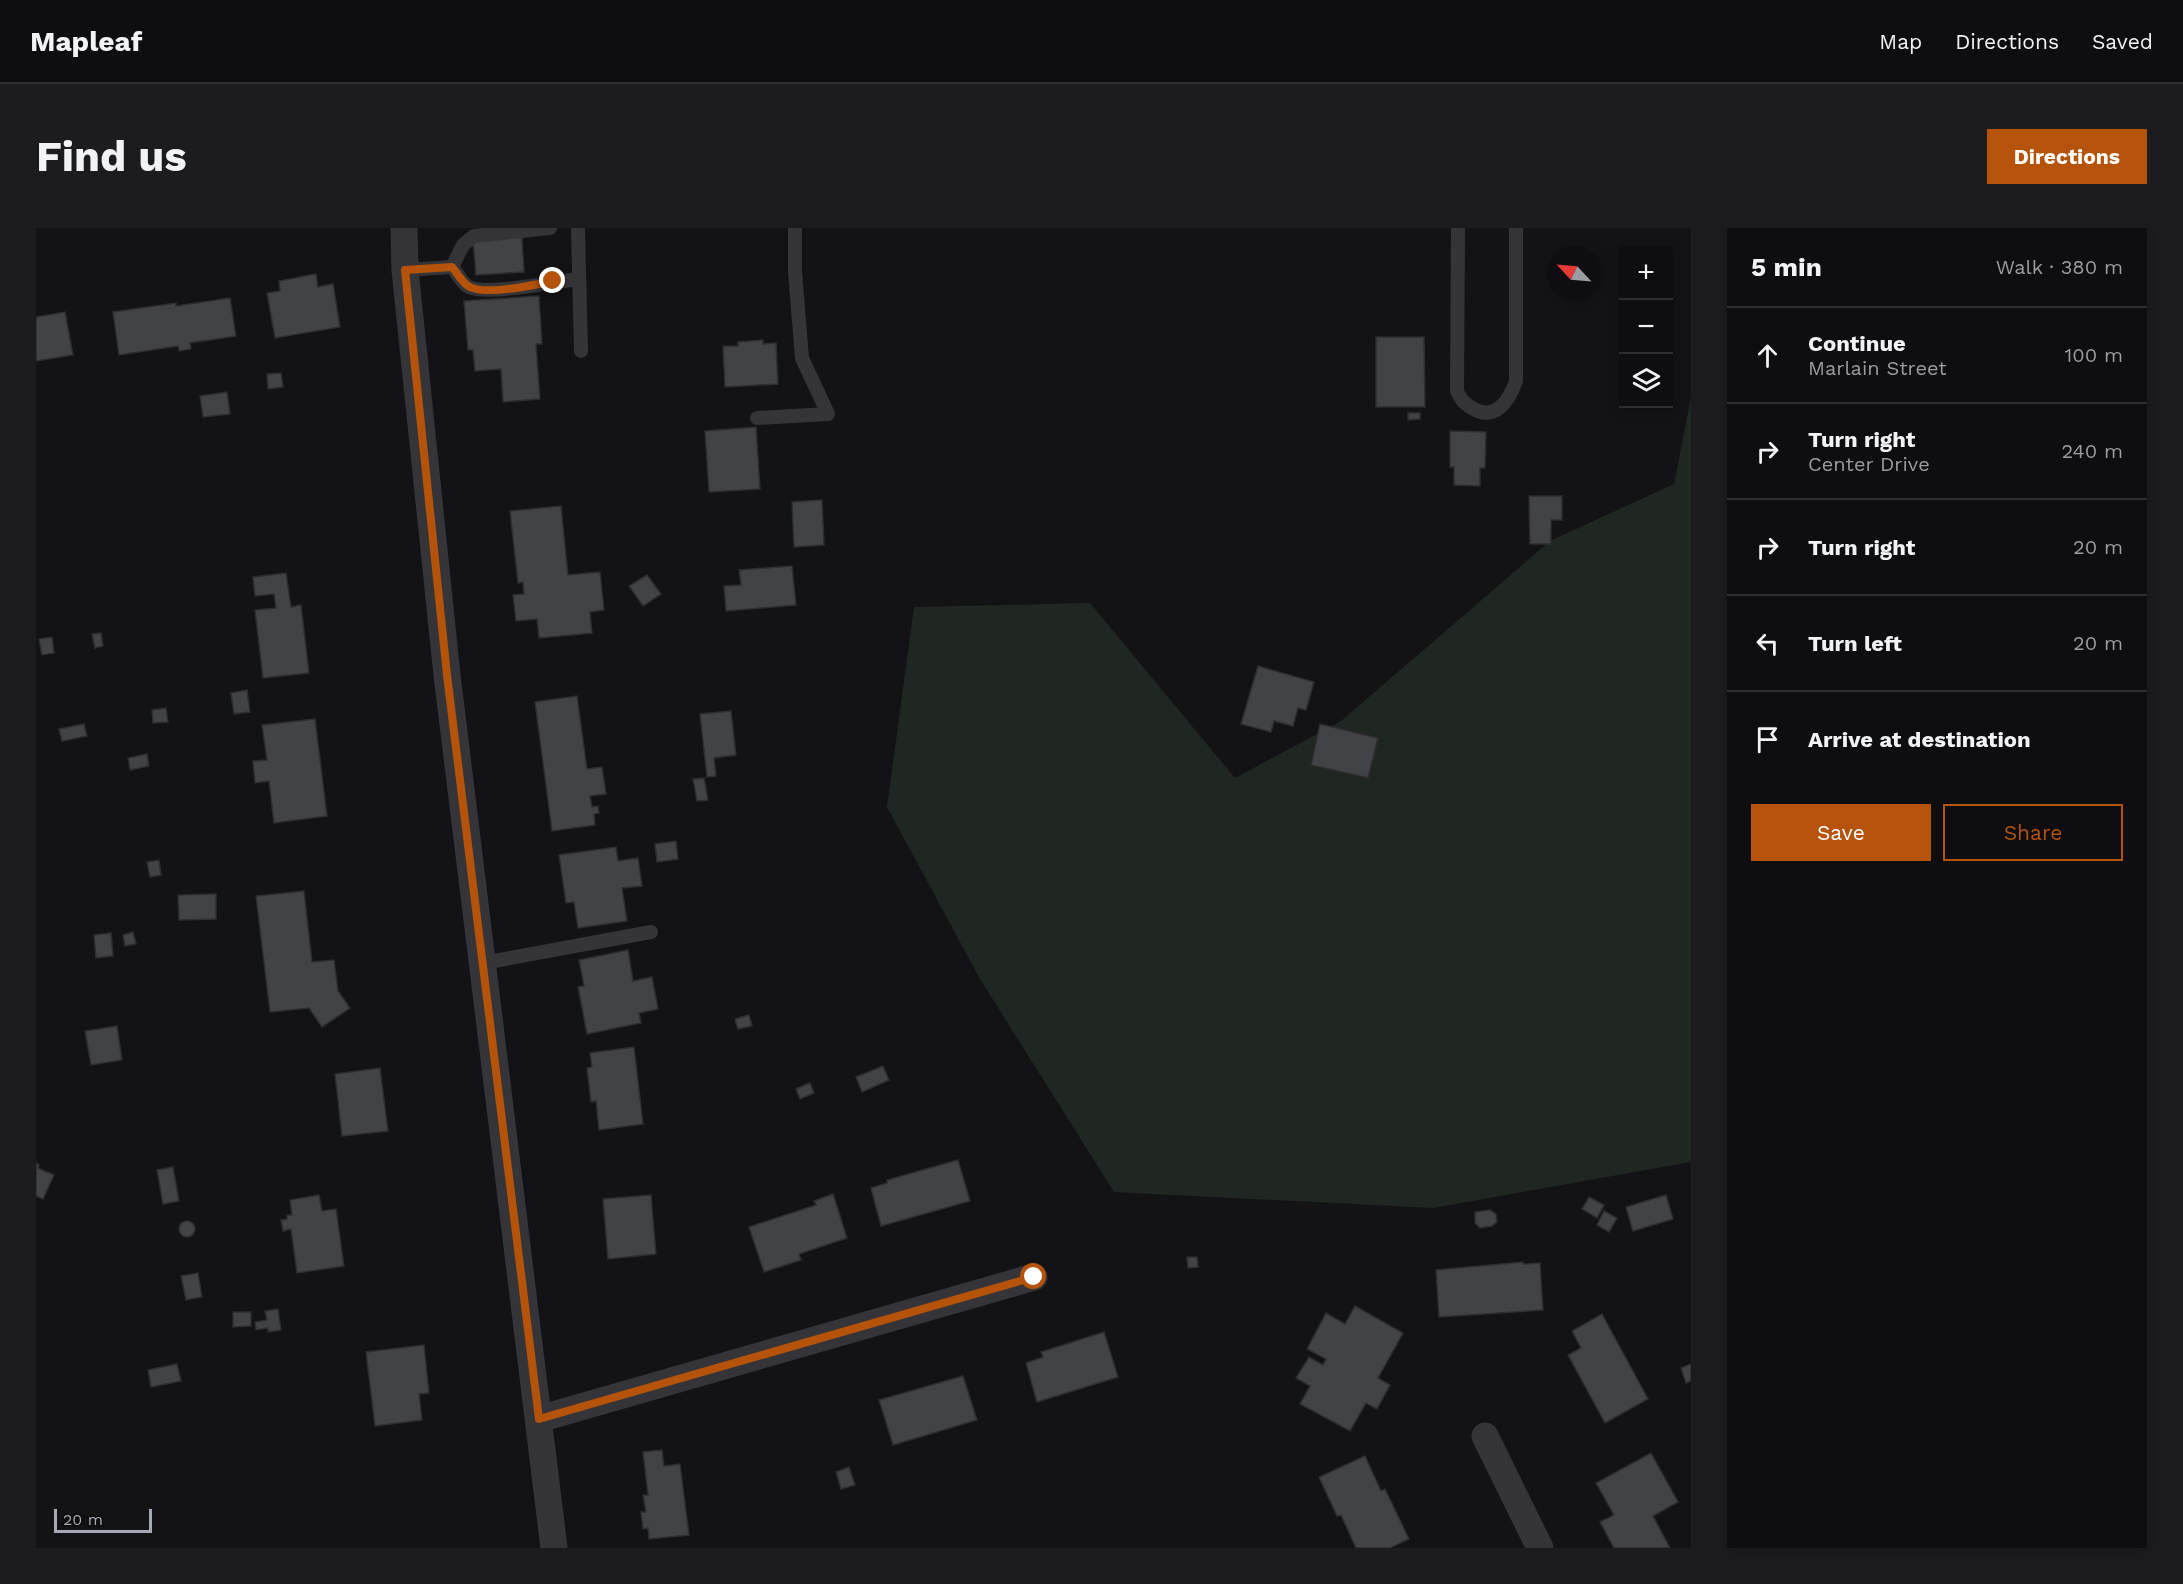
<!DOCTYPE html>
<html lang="en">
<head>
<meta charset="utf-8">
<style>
  :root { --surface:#0e0e10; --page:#1c1c1e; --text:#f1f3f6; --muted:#9b9c9f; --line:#2e2e30; --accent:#b45309 }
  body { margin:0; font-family:"Work Sans",sans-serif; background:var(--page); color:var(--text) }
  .controls { position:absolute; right:18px; top:18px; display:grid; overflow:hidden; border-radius:0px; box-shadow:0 3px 9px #0003 }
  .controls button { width:54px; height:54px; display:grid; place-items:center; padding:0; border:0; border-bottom:2px solid var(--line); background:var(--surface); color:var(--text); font:30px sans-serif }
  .compass { position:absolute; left:1511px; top:18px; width:54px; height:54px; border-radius:50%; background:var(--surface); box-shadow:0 3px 9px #0003; rotate:296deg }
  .scale { position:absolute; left:18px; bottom:15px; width:98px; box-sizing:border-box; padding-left:6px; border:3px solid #a6a9b3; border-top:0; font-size:16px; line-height:21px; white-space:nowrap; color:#a6a9b3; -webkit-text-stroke:4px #0e0e0f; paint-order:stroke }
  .stop { position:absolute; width:18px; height:18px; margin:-14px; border:4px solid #b45309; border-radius:50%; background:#fff }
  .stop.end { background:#b45309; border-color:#fff; box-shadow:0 2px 6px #0008 }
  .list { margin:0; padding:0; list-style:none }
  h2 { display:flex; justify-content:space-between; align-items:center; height:78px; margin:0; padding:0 24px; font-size:26px }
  h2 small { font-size:20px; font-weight:400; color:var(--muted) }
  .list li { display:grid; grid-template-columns:39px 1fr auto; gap:18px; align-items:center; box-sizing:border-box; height:96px; padding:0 24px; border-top:2px solid var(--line) }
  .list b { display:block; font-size:22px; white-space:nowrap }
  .list p { margin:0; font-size:20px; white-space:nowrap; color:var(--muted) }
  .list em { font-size:20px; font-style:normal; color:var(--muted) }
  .actions { display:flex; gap:12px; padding:18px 24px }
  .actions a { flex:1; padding:14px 0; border:2px solid var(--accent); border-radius:0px; text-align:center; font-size:21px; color:var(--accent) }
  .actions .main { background:var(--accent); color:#fff }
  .icon { flex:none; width:33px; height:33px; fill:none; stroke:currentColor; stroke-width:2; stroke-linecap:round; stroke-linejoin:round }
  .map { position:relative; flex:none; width:1655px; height:1320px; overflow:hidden; border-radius:0px }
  header { display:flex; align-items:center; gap:36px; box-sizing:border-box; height:84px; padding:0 30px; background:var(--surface); border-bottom:2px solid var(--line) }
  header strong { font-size:28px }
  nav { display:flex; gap:33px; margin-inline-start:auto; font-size:21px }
  .intro { display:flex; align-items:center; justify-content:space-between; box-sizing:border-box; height:144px; padding:0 36px }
  h1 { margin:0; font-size:42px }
  .button { padding:15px 27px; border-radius:0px; background:var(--accent); color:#fff; font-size:21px; font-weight:700 }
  main { display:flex; gap:36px; padding:0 36px }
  aside { flex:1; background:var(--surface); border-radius:0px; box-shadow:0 3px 9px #0003 }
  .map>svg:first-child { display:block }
</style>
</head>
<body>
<header>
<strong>Mapleaf</strong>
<nav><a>Map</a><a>Directions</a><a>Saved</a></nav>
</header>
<div class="intro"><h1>Find us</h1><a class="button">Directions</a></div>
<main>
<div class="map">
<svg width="1655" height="1320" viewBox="0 0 1655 1320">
  <rect width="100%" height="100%" fill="#131315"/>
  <!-- green -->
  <polygon fill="#202621" points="1655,169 1655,934 1397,980 1078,964 944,751 851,579 878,379 1054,375 1199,550 1305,493 1514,313 1638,256"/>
  <!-- building -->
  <g fill="#424347" stroke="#2e2d30" stroke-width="1.5">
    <polygon points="486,9 488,44 440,47 437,13"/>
    <polygon points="280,46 282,59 297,56 304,99 239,110 231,65 244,63 243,53"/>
    <polygon points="503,68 506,116 500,116 504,171 467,174 465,141 439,143 437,122 432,122 428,73"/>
    <polygon points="194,70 200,108 154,115 155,121 143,123 142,118 83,127 77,84 140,75 140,78"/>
    <polygon points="29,84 37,127 0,133 0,89"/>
    <polygon points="1340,109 1388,109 1389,179 1340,179"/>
    <polygon points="727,112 727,116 740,115 742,156 689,159 687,118 702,118 702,114"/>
    <polygon points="245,145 247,159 232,161 231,146"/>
    <polygon points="191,164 194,186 167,189 164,168"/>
    <polygon points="1372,185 1384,185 1384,191 1372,192"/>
    <polygon points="720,199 724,261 673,264 669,203"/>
    <polygon points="1414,203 1450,204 1449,240 1444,240 1444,258 1418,257 1418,239 1414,239"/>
    <polygon points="1493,268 1526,268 1526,292 1515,292 1515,316 1494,316"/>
    <polygon points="786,272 788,317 758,319 756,274"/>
    <polygon points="525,278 532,347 564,344 568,382 554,384 556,405 503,410 501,391 480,393 477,367 488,366 487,354 482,355 474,283"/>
    <polygon points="756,338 760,377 690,383 688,358 705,357 703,342"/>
    <polygon points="250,345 255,379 265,377 273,445 227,450 219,382 240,380 238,366 219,368 217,349"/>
    <polygon points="611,347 625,366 607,378 593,358"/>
    <polygon points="65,405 67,418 59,420 56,406"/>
    <polygon points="16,409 18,425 6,427 3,411"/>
    <polygon points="1222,438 1278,454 1270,482 1262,480 1257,498 1238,493 1235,504 1205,496"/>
    <polygon points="211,462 214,484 198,486 195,465"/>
    <polygon points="541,468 551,541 566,539 570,566 554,568 556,579 562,578 563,585 558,586 559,597 516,603 499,474"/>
    <polygon points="130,480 132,494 117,495 116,482"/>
    <polygon points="695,483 700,527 678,530 680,548 671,549 664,486"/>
    <polygon points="279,491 291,588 238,595 233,553 219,555 217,533 231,532 226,497"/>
    <polygon points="48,496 51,508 26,513 23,501"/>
    <polygon points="1284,496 1342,510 1332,550 1275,537"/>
    <polygon points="111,526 113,538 94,542 92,530"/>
    <polygon points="668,550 672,572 661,573 657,551"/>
    <polygon points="640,613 642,631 621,634 619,616"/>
    <polygon points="580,619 582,633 602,630 606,658 586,660 591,693 542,700 538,674 530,675 523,627"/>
    <polygon points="123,632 125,647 114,649 111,634"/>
    <polygon points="268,663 276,734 298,732 302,763 314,780 286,799 273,780 234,784 220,668"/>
    <polygon points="180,666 180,691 143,692 142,667"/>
    <polygon points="97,704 100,716 89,718 87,707"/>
    <polygon points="75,705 77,728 60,730 58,707"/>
    <polygon points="592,722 597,753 616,749 622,781 603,785 605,795 551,806 542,759 548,758 543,732"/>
    <polygon points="713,787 716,798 702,801 699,791"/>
    <polygon points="81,798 86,832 55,837 49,803"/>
    <polygon points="598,819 607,896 563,902 560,873 555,874 551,840 556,839 554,825"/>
    <polygon points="847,838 853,852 826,864 820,849"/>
    <polygon points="344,840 352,903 306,908 299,846"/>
    <polygon points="774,855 778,865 764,871 760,861"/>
    <polygon points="922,932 934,973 845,998 835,960 851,955 851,952"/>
    <polygon points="0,935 3,937 2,940 18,947 7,971 0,968"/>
    <polygon points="137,939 143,973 127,976 121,942"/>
    <polygon points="797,966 811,1010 763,1026 765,1032 728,1044 713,999 780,977 778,973"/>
    <polygon points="283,967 286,983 300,981 308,1038 261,1045 255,1001 247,1003 245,992 251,991 251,987 256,987 254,972"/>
    <polygon points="615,967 620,1026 572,1031 567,971"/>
    <polygon points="1630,967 1637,991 1597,1003 1590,979"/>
    <polygon points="1553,969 1568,977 1561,990 1546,981"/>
    <polygon points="1454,982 1460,986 1461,994 1456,998 1444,1000 1439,995 1439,984"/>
    <polygon points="1568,983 1581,990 1573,1004 1561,997"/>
    <circle cx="151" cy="1001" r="8"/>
    <polygon points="1151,1029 1161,1029 1162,1039 1152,1040"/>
    <polygon points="1487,1034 1487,1036 1504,1035 1507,1082 1403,1089 1400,1042"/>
    <polygon points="162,1045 166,1069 150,1072 145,1048"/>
    <polygon points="1319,1078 1367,1105 1342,1150 1354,1157 1341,1181 1330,1175 1314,1203 1264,1176 1274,1158 1260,1150 1273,1129 1287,1137 1290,1131 1271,1121 1290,1085 1309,1096"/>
    <polygon points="242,1081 245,1102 232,1104 232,1100 220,1102 219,1094 231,1092 229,1083"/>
    <polygon points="197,1084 215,1084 215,1098 197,1099"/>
    <polygon points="1566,1086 1612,1171 1569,1195 1532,1127 1545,1120 1536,1103"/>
    <polygon points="1068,1104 1082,1149 1001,1174 990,1135 1007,1129 1005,1124"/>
    <polygon points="388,1117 393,1165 383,1166 386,1192 339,1198 330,1124"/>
    <polygon points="141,1136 145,1153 115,1159 112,1142"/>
    <polygon points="1655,1136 1655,1153 1650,1155 1645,1140"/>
    <polygon points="927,1148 941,1192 857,1217 843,1172"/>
    <polygon points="626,1222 628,1238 644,1236 653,1307 613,1311 612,1300 607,1301 605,1284 610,1284 607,1267 612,1267 607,1224"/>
    <polygon points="1615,1225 1642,1274 1617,1288 1634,1320 1578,1320 1564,1294 1578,1287 1560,1255"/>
    <polygon points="1329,1228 1345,1263 1349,1261 1373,1311 1354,1320 1320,1320 1305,1287 1301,1288 1283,1249"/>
    <polygon points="813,1239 819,1257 805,1261 800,1244"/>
  </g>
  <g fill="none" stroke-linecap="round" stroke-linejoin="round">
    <!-- service -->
    <g stroke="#353539" stroke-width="14">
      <polyline points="542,0 545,123"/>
      <path d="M1422,0L1421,163C1425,172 1428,175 1436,180C1459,194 1473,173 1480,153V0"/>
      <polyline points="416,39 427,17 438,8 514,0"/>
      <path d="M369,42L416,39C421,45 425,53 431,58C447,69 520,53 543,51"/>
      <polyline points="721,190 792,186 766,130 759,44 759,0"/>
      <polyline points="447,735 615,704"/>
    </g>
    <!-- minor -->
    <g stroke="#353539" stroke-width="27">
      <polyline points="368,0 369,42 411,447 518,1320"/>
      <polyline points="503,1191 998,1049"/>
      <polyline points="1449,1208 1504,1320"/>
    </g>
  </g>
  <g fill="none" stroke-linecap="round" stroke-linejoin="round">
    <!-- route -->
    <path stroke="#b45309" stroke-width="8" d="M517,53C499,57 447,68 432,58C426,54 421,45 416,39L369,42L411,447L503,1191L998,1049"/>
  </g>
</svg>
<div class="controls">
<button>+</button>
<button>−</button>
<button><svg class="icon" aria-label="layers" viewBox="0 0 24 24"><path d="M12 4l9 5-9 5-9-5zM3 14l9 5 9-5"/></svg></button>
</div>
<svg class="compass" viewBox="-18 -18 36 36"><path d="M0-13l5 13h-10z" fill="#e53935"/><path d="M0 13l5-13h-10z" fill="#9b9c9f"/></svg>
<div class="scale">20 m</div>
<div class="stop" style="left:998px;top:1049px"></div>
<div class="stop end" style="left:517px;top:53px"></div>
</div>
<aside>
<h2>5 min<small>Walk · 380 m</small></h2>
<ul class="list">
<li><svg class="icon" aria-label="ahead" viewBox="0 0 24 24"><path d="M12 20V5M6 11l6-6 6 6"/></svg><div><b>Continue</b><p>Marlain Street</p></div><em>100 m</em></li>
<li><svg class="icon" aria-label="right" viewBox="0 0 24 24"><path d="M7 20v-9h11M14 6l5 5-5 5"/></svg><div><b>Turn right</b><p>Center Drive</p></div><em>240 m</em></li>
<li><svg class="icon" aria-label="right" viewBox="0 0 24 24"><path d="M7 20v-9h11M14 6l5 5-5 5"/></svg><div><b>Turn right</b></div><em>20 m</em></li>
<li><svg class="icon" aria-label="left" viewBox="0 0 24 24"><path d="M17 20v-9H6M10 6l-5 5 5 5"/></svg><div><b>Turn left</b></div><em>20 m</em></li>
<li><svg class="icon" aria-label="arrive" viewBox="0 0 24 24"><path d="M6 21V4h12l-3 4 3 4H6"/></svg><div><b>Arrive at destination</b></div></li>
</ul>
<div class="actions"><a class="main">Save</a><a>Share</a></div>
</aside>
</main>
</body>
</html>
